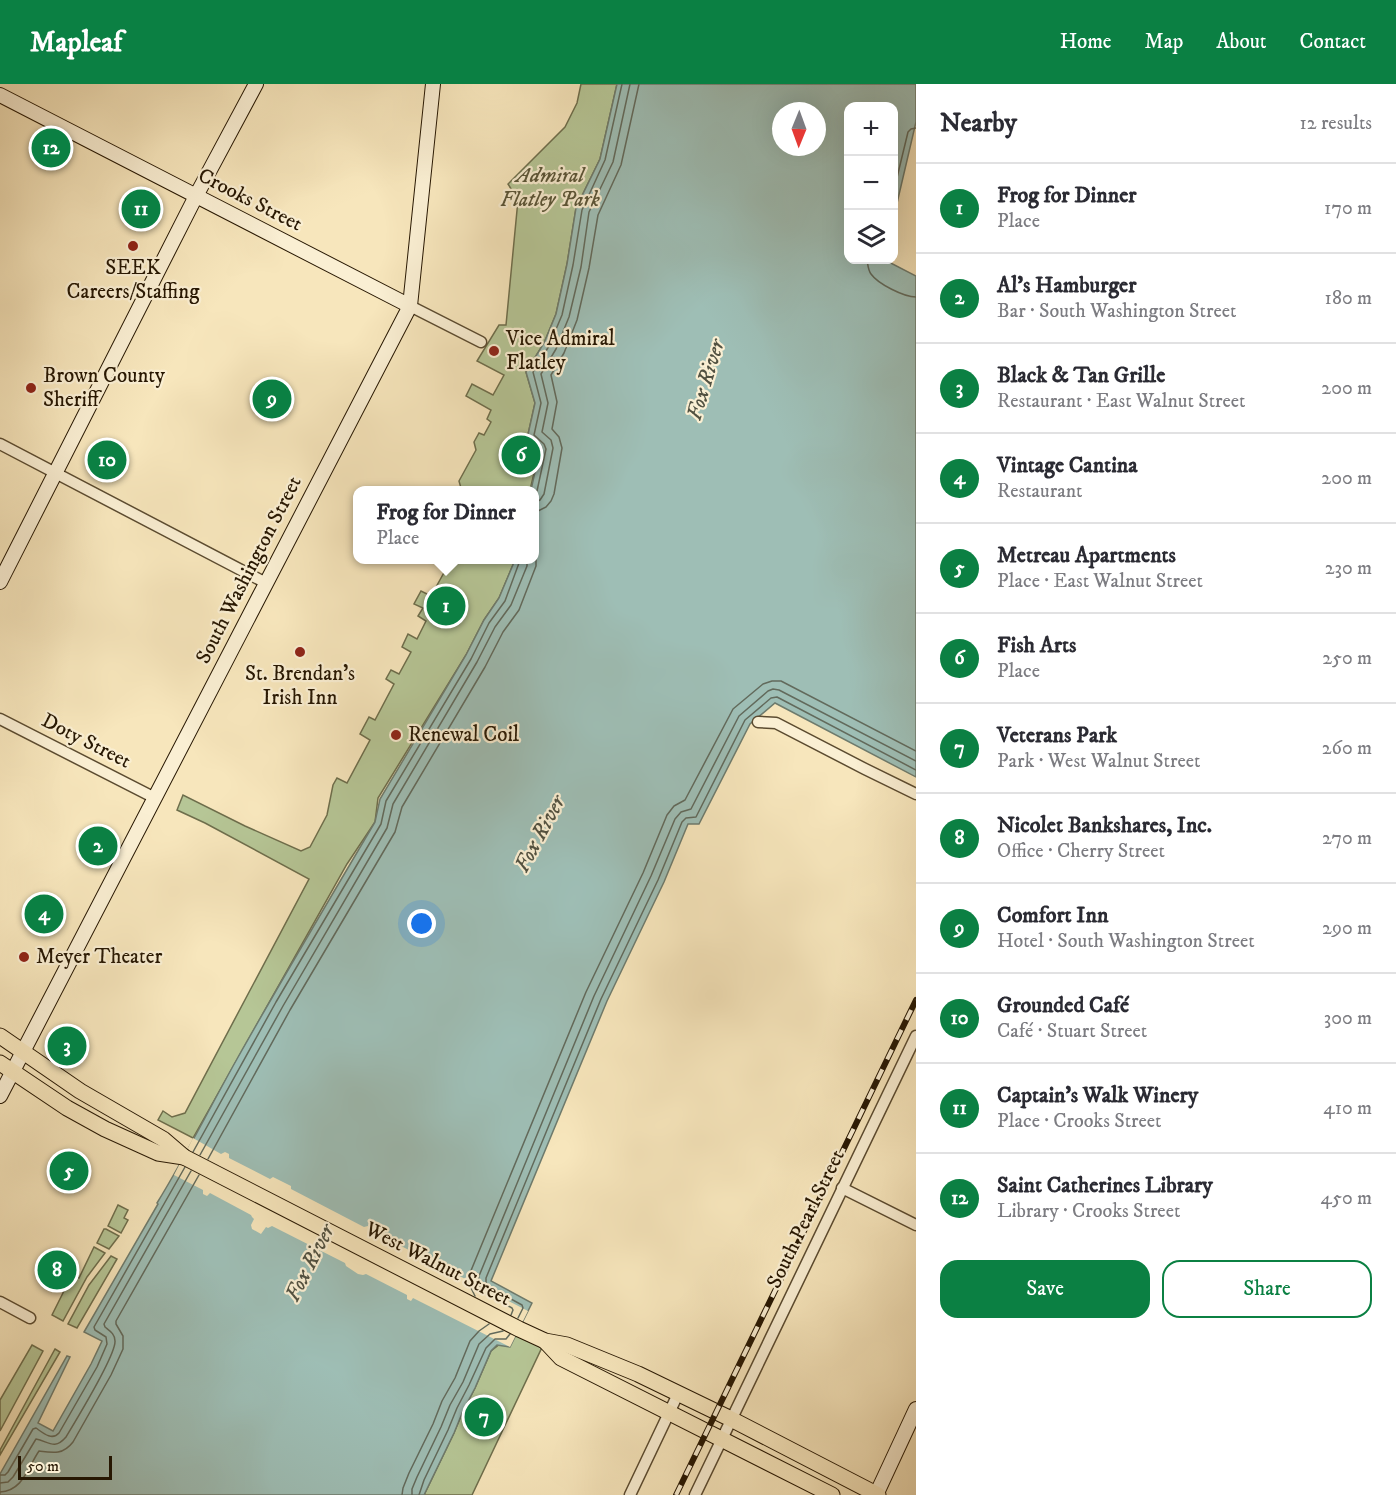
<!DOCTYPE html>
<html lang="en">
<head>
<meta charset="utf-8">
<style>
  :root { --surface:#fff; --page:#f2f2f3; --text:#2b2b33; --muted:#7c7c81; --line:#e1e1e2; --accent:#0b8043 }
  body { margin:0; font-family:"IM FELL DW Pica",serif; background:var(--page); color:var(--text) }
  .controls { position:absolute; right:18px; top:18px; display:grid; overflow:hidden; border-radius:12px; box-shadow:0 6px 24px #0002 }
  .controls button { width:54px; height:54px; display:grid; place-items:center; padding:0; border:0; border-bottom:2px solid var(--line); background:var(--surface); color:var(--text); font:30px sans-serif }
  .compass { position:absolute; left:772px; top:18px; width:54px; height:54px; border-radius:50%; background:var(--surface); box-shadow:0 6px 24px #0002; rotate:181deg }
  .scale { position:absolute; left:18px; bottom:15px; width:94px; box-sizing:border-box; padding-left:6px; border:3px solid #271702; border-top:0; font-size:16px; line-height:21px; white-space:nowrap; color:#271702; -webkit-text-stroke:4px #faefd3; paint-order:stroke }
  .you { position:absolute; left:422px; top:840px; width:21px; height:21px; margin:-15px; border:4px solid #fff; border-radius:50%; background:#1a73e8; box-shadow:0 0 0 9px #1a73e833 }
  .badge { display:grid; place-items:center; width:39px; height:39px; border-radius:50%; background:var(--accent); color:#fff; font-size:20px; font-weight:700 }
  .pin { position:absolute; translate:-50% -50%; border:3px solid #fff; box-shadow:0 2px 6px #0006 }
  .popup { position:absolute; left:353px; top:402px; width:186px; height:78px; box-sizing:border-box; display:grid; place-content:center; border-radius:12px; background:var(--surface); filter:drop-shadow(0 2px 4px #0005); font-size:20px; white-space:nowrap; color:var(--muted) }
  .popup b { font-size:22px; color:var(--text) }
  .popup::after { content:''; position:absolute; left:50%; top:100%; margin-left:-12px; border:12px solid transparent; border-top-color:var(--surface) }
  .list { margin:0; padding:0; list-style:none }
  h2 { display:flex; justify-content:space-between; align-items:center; height:78px; margin:0; padding:0 24px; font-size:26px }
  h2 small { font-size:20px; font-weight:400; color:var(--muted) }
  .list li { display:grid; grid-template-columns:39px 1fr auto; gap:18px; align-items:center; box-sizing:border-box; height:90px; padding:0 24px; border-top:2px solid var(--line) }
  .list b { display:block; font-size:22px; white-space:nowrap }
  .list p { margin:0; font-size:20px; white-space:nowrap; color:var(--muted) }
  .list em { font-size:20px; font-style:normal; color:var(--muted) }
  .actions { display:flex; gap:12px; padding:18px 24px }
  .actions a { flex:1; padding:14px 0; border:2px solid var(--accent); border-radius:18px; text-align:center; font-size:21px; color:var(--accent) }
  .actions .main { background:var(--accent); color:#fff }
  .icon { flex:none; width:33px; height:33px; fill:none; stroke:currentColor; stroke-width:2; stroke-linecap:round; stroke-linejoin:round }
  .map { position:relative; flex:none; width:916px; height:1411px; overflow:hidden }
  header { display:flex; align-items:center; gap:36px; box-sizing:border-box; height:84px; padding:0 30px; background:var(--accent); color:#fff }
  header strong { font-size:28px }
  nav { display:flex; gap:33px; margin-inline-start:auto; font-size:21px }
  main { display:flex }
  aside { flex:1; background:var(--surface) }
  .map>svg:first-child { display:block }
</style>
</head>
<body>
<header>
<strong>Mapleaf</strong>
<nav><a>Home</a><a>Map</a><a>About</a><a>Contact</a></nav>
</header>
<main>
<div class="map">
<svg width="916" height="1411" viewBox="0 0 916 1411">
  <rect width="100%" height="100%" fill="#f7e6bc"/>
  <filter id="stains"><feTurbulence type="fractalNoise" baseFrequency=".00333" numOctaves="4"/><feColorMatrix values="0 0 0 0 .2 0 0 0 0 .09 0 0 0 0 .02 0 0 0 .5 -.17"/></filter>
  <radialGradient id="worn" r=".72"><stop offset=".6" stop-color="#630" stop-opacity="0"/><stop offset="1" stop-color="#630" stop-opacity=".3"/></radialGradient>
  <!-- green -->
  <g fill="#b6c696" stroke="#6e6e4c" stroke-width="1.5">
    <polygon points="581,0 617,0 600,75 576,124 567,180 556,230 544,259 526,288 535,319 527,355 540,364 530,406 459,406 461,404 459,397 476,366 474,358 479,349 484,351 491,338 487,335 491,326 466,312 472,300 493,311 504,291 477,277 499,241 506,241 518,116 508,100 565,43 577,19"/>
    <polygon points="451,476 515,476 499,514 484,536 466,571 378,714 375,738 347,780 193,1054 158,1036 163,1027 172,1033 185,1029 309,795 205,739 177,726 183,711 245,742 301,767 310,763 327,731 333,701 337,694 347,699 370,656 360,650 369,633 375,636 394,600 386,595 391,586 399,590 411,568 402,563 408,550 417,555 426,537 418,532 423,524 414,520 421,507 431,512"/>
    <polygon points="118,1121 128,1126 124,1134 128,1136 121,1149 108,1142"/>
    <polygon points="104,1145 106,1145 119,1152 109,1165 97,1159"/>
    <polygon points="94,1163 105,1169 87,1193 63,1237 52,1231 72,1191 79,1194"/>
    <polygon points="111,1172 117,1175 77,1244 68,1240 89,1201"/>
    <polygon points="519,1245 545,1257 472,1411 424,1411 454,1349 463,1327 475,1304 491,1267"/>
    <polygon points="32,1261 43,1267 0,1347 0,1316"/>
    <polygon points="55,1265 60,1268 0,1371 0,1366"/>
  </g>
  <!-- water -->
  <path fill="#9ebeb5" stroke="#6e7b6d" stroke-width="1.5" fill-rule="evenodd" d="M617,0H916V38L894,132V22H848V176H885L916,192V693L775,619L750,640L699,740H688L664,798L607,917L491,1197L532,1219L510,1263L497,1261L491,1267L475,1304L463,1327L454,1349L424,1411H0V1390L67,1272L70,1273L38,1339L53,1347L91,1280L102,1257L84,1248L158,1120L157,1119C186,1072 210,1023 237,975C282,895 329,816 375,738L380,715L466,571L484,536L499,514L515,476H534V406H531L540,365L527,355L535,319L526,288L544,259L556,230L567,180L576,124L600,75ZM781,27H817V63H781Z"/>
  <!-- pier -->
  <polygon fill="#f7e6bc" points="193,1054 221,1070 225,1068 229,1070 229,1074 270,1095 273,1093 291,1102 291,1105 364,1143 368,1142 384,1150 384,1153 426,1175 428,1172 432,1175 432,1178 528,1227 510,1263 413,1214 411,1217 407,1215 407,1211 366,1190 363,1191 358,1190 346,1182 345,1179 272,1142 268,1144 266,1143 261,1150 252,1145 251,1141 254,1135 252,1133 251,1131 210,1109 207,1112 203,1110 203,1106 174,1091"/>
  <g fill="none" stroke-linecap="round" stroke-linejoin="round">
    <!-- shore -->
    <g stroke="#626a5c" stroke-width="1.5">
      <polyline points="894,106 908,48 911,45 916,44"/>
      <path d="M867,176C868,181 868,186 871,190C878,200 904,213 916,213"/>
      <polyline points="534,411 537,407 546,365 544,360 534,351 541,319 533,288 549,262 562,231 573,181 582,126 605,76 622,0"/>
      <polyline points="534,419 540,416 544,410 553,364 551,356 542,348 548,319 541,290 556,265 569,233 581,183 589,128 613,78 630,0"/>
      <polyline points="534,429 546,423 551,417 554,410 562,364 559,353 552,345 557,318 551,291 564,269 577,236 589,184 598,131 621,81 639,0"/>
      <polyline points="193,1068 276,918 381,740 386,717 471,575 489,539 505,517 519,479 520,476"/>
      <polyline points="200,1071 283,922 387,744 393,720 477,578 495,543 511,521 527,482 527,476"/>
      <polyline points="208,1075 290,926 395,748 402,723 485,583 503,548 519,526 536,482 536,476 534,468"/>
      <polyline points="475,1212 469,1200 470,1189 586,908 643,789 667,731 674,722 685,716 733,625 763,600 772,597 781,597 916,667"/>
      <path d="M511,1231L513,1226L512,1224C498,1216 476,1211 479,1192L594,912L651,792L675,735L681,728L691,725L739,632L768,607L773,605L779,606L916,677"/>
      <polyline points="518,1234 523,1224 522,1221 489,1203 486,1199 486,1194 601,915 658,796 682,738 686,734 696,733 745,636 771,614 777,613 916,686"/>
      <path d="M0,1391H5L8,1388L33,1345L36,1344C43,1349 52,1357 59,1349L97,1283L107,1260L106,1253L95,1246L94,1243L185,1083"/>
      <path d="M0,1399L8,1398L13,1393L36,1355C48,1357 54,1367 66,1353C75,1338 116,1271 115,1257C115,1250 110,1247 105,1243L104,1240L191,1087"/>
      <path d="M0,1408C23,1407 28,1383 39,1367C53,1369 63,1371 73,1358L111,1291L123,1265V1252L116,1240V1237L199,1091"/>
      <polyline points="402,1411 403,1404 409,1389 433,1340 442,1317 455,1294 470,1257 479,1247 489,1240"/>
      <polyline points="412,1411 412,1405 417,1393 441,1343 450,1321 463,1298 479,1260 490,1250 503,1247"/>
      <polyline points="419,1411 424,1396 448,1346 457,1324 469,1301 486,1264 495,1255 506,1255 510,1250"/>
    </g>
    <!-- street casing -->
    <g stroke="#5b4b30" stroke-width="13">
      <g id="street">
        <polyline points="410,222 481,258"/>
        <polyline points="0,360 266,499"/>
        <polyline points="0,635 155,714"/>
        <polyline points="758,638 776,639 865,685 916,710"/>
        <polyline points="842,1104 916,1141"/>
        <polyline points="0,1218 30,1234"/>
        <polyline points="630,1411 678,1310"/>
        <polyline points="695,1411 916,952"/>
      </g>
    </g>
    <!-- secondary casing -->
    <g stroke="#271702" stroke-width="16">
      <g id="secondary">
        <polyline points="0,11 410,222"/>
        <polyline points="0,498 196,112 256,0"/>
        <polyline points="0,1012 410,222 433,0"/>
        <polyline points="876,1411 916,1325"/>
      </g>
    </g>
    <!-- primary casing -->
    <g stroke="#271702" stroke-width="17">
      <g id="primary">
        <polyline points="0,952 80,1007 163,1055 184,1073 519,1245 545,1257 567,1261 638,1290 731,1335 878,1411"/>
        <polyline points="0,979 67,1024 105,1045 158,1069 184,1073"/>
        <polyline points="545,1257 561,1274 832,1411"/>
      </g>
    </g>
    <!-- street -->
    <use href="#street" stroke="#faefd3" stroke-width="10"/>
    <!-- secondary -->
    <use href="#secondary" stroke="#faefd3" stroke-width="14"/>
    <!-- primary -->
    <use href="#primary" stroke="#f7e6bc" stroke-width="15"/>
    <!-- rail casing -->
    <g stroke="#271702" stroke-width="6">
      <polyline id="rail" points="676,1411 916,916"/>
    </g>
    <!-- rail -->
    <use href="#rail" stroke="#faefd3" stroke-width="4" stroke-dasharray="11" stroke-linecap="butt"/>
  </g>
  <!-- markers -->
  <g fill="#8f2418" stroke="#faefd3" stroke-width="2">
    <circle cx="133" cy="162" r="6"/>
    <circle cx="494" cy="267" r="6"/>
    <circle cx="31" cy="304" r="6"/>
    <circle cx="300" cy="568" r="6"/>
    <circle cx="396" cy="651" r="6"/>
    <circle cx="24" cy="873" r="6"/>
  </g>
  <g text-anchor="middle" dominant-baseline="central" stroke-width="4.5" stroke-linejoin="round" paint-order="stroke">
    <!-- park labels -->
    <g font-size="21" font-style="italic" fill="#595436" stroke="#faefd3">
      <text x="550" y="92">Admiral<tspan x="550" dy="24">Flatley Park</tspan></text>
    </g>
    <!-- street labels -->
    <g font-size="21" fill="#271702" stroke="#faefd3">
      <text transform="translate(250 116) rotate(27)">Crooks Street</text>
      <text transform="translate(249 486) rotate(-63)">South Washington Street</text>
      <text transform="translate(86 657) rotate(27)">Doty Street</text>
      <text transform="translate(806 1135) rotate(-64)">South Pearl Street</text>
      <text transform="translate(438 1180) rotate(27)">West Walnut Street</text>
    </g>
    <!-- poi labels -->
    <g font-size="21" fill="#271702" stroke="#faefd3" text-anchor="start">
      <text x="133" y="184" text-anchor="middle">SEEK<tspan x="133" dy="24">Careers/Staffing</tspan></text>
      <text x="506" y="255">Vice Admiral<tspan x="506" dy="24">Flatley</tspan></text>
      <text x="43" y="292">Brown County<tspan x="43" dy="24">Sheriff</tspan></text>
      <text x="300" y="590" text-anchor="middle">St. Brendan's<tspan x="300" dy="24">Irish Inn</tspan></text>
      <text x="408" y="651">Renewal Coil</text>
      <text x="36" y="873">Meyer Theater</text>
    </g>
    <!-- water labels -->
    <g font-size="22" font-style="italic" fill="#515141" stroke="#faefd3">
      <text transform="translate(706 296) rotate(-73)">Fox River</text>
      <text transform="translate(540 750) rotate(-62)">Fox River</text>
      <text transform="translate(310 1179) rotate(-63)">Fox River</text>
    </g>
  </g>
  <rect width="100%" height="100%" filter="url(#stains)"/>
  <rect width="100%" height="100%" fill="url(#worn)"/>
</svg>
<div class="controls">
<button>+</button>
<button>−</button>
<button><svg class="icon" aria-label="layers" viewBox="0 0 24 24"><path d="M12 4l9 5-9 5-9-5zM3 14l9 5 9-5"/></svg></button>
</div>
<svg class="compass" viewBox="-18 -18 36 36"><path d="M0-13l5 13h-10z" fill="#e53935"/><path d="M0 13l5-13h-10z" fill="#7c7c81"/></svg>
<div class="scale">50 m</div>
<div class="you"></div>
<div class="pin badge" style="left:446px;top:522px">1</div>
<div class="popup"><b>Frog for Dinner</b>Place</div>
<div class="pin badge" style="left:98px;top:762px">2</div>
<div class="pin badge" style="left:67px;top:962px">3</div>
<div class="pin badge" style="left:44px;top:830px">4</div>
<div class="pin badge" style="left:69px;top:1087px">5</div>
<div class="pin badge" style="left:521px;top:371px">6</div>
<div class="pin badge" style="left:484px;top:1333px">7</div>
<div class="pin badge" style="left:57px;top:1186px">8</div>
<div class="pin badge" style="left:272px;top:315px">9</div>
<div class="pin badge" style="left:107px;top:376px">10</div>
<div class="pin badge" style="left:141px;top:125px">11</div>
<div class="pin badge" style="left:51px;top:64px">12</div>
</div>
<aside>
<h2>Nearby<small>12 results</small></h2>
<ul class="list">
<li><span class="badge">1</span><div><b>Frog for Dinner</b><p>Place</p></div><em>170 m</em></li>
<li><span class="badge">2</span><div><b>Al's Hamburger</b><p>Bar · South Washington Street</p></div><em>180 m</em></li>
<li><span class="badge">3</span><div><b>Black &amp; Tan Grille</b><p>Restaurant · East Walnut Street</p></div><em>200 m</em></li>
<li><span class="badge">4</span><div><b>Vintage Cantina</b><p>Restaurant</p></div><em>200 m</em></li>
<li><span class="badge">5</span><div><b>Metreau Apartments</b><p>Place · East Walnut Street</p></div><em>230 m</em></li>
<li><span class="badge">6</span><div><b>Fish Arts</b><p>Place</p></div><em>250 m</em></li>
<li><span class="badge">7</span><div><b>Veterans Park</b><p>Park · West Walnut Street</p></div><em>260 m</em></li>
<li><span class="badge">8</span><div><b>Nicolet Bankshares, Inc.</b><p>Office · Cherry Street</p></div><em>270 m</em></li>
<li><span class="badge">9</span><div><b>Comfort Inn</b><p>Hotel · South Washington Street</p></div><em>290 m</em></li>
<li><span class="badge">10</span><div><b>Grounded Café</b><p>Café · Stuart Street</p></div><em>300 m</em></li>
<li><span class="badge">11</span><div><b>Captain's Walk Winery</b><p>Place · Crooks Street</p></div><em>410 m</em></li>
<li><span class="badge">12</span><div><b>Saint Catherines Library</b><p>Library · Crooks Street</p></div><em>450 m</em></li>
</ul>
<div class="actions"><a class="main">Save</a><a>Share</a></div>
</aside>
</main>
</body>
</html>
